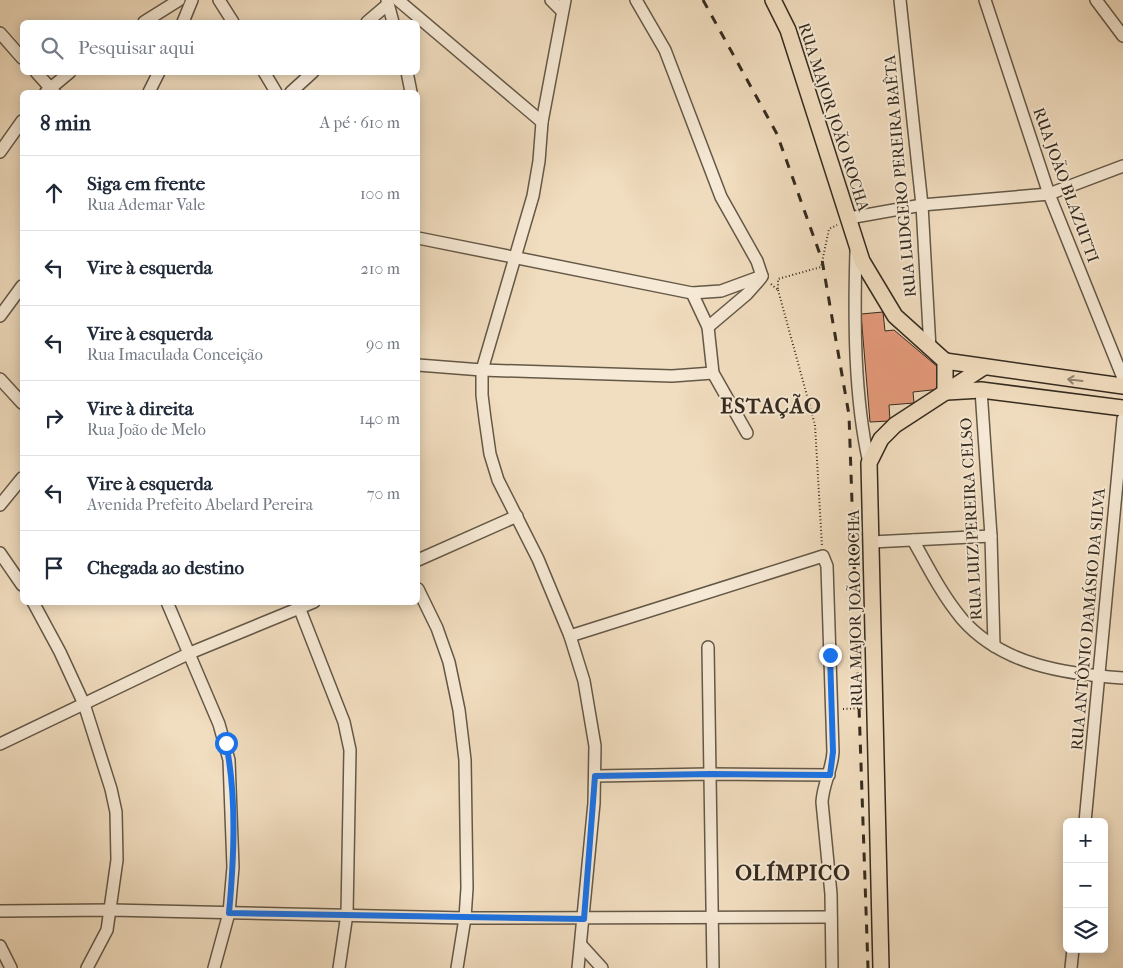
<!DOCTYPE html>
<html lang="pt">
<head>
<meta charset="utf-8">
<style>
  :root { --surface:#fff; --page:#f6f6f7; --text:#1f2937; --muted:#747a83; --line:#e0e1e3 }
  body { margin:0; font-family:"IM FELL French Canon",serif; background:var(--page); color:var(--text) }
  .controls { position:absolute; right:15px; bottom:15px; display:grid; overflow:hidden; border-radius:8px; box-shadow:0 2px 12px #0003 }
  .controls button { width:45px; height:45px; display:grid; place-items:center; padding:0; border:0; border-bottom:1px solid var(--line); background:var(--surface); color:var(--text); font:25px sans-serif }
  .stop { position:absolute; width:15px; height:15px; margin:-11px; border:4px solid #1a73e8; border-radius:50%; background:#fff }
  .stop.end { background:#1a73e8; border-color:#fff; box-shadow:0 1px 5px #0008 }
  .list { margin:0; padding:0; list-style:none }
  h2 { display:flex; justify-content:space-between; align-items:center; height:65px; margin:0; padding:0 20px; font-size:21px }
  h2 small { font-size:16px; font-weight:400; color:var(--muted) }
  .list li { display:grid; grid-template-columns:32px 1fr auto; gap:15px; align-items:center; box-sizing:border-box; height:75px; padding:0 20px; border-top:1px solid var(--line) }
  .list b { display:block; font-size:19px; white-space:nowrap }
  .list p { margin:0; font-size:16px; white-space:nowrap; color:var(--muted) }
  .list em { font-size:16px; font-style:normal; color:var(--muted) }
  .icon { flex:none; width:28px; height:28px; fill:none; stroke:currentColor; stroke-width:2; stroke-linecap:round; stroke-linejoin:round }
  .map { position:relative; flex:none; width:1123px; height:968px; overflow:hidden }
  .search { position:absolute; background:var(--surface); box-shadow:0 2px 12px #0003; left:20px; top:20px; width:400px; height:55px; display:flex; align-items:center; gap:12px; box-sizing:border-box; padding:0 18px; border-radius:8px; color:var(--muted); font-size:19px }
  .panel { position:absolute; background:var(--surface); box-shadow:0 2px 12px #0003; left:20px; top:90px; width:400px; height:515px; border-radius:8px }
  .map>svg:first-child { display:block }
</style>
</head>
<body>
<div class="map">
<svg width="1123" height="968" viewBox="0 0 1123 968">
  <rect width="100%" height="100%" fill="#f1ddbf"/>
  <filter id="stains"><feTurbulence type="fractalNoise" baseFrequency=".004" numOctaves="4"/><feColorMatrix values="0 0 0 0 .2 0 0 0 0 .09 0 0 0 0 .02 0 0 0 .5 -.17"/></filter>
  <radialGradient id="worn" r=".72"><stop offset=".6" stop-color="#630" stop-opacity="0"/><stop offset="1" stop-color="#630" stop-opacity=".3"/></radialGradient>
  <!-- building -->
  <polygon fill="#e59a7b" stroke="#352b1f" points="883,312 885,331 894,330 939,368 941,389 913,392 914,403 889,405 890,421 870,422 861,314"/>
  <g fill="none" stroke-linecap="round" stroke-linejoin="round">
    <!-- minor casing -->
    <g stroke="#645847" stroke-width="14">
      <g id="minor">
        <polyline points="219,0 233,22"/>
        <polyline points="387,0 393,22"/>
        <polyline points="398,0 542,122"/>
        <polyline points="551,0 561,10"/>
        <polyline points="565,0 542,122 539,161 533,196 482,370 482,395 485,419 490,454 498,480 538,559 570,636 584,681 595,746 594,803 578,968"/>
        <polyline points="636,0 665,50 721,197 757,261 762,276"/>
        <polyline points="900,0 922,205 930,349"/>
        <polyline points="985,0 1049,194 1123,378"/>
        <polyline points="1096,0 1123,36"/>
        <polyline points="144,22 179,0"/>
        <polyline points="183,22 192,0"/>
        <polyline points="367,22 387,5"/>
        <polyline points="0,33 22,58"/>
        <polyline points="36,72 54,92"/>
        <polyline points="264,72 276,92"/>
        <polyline points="407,72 411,92"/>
        <polyline points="46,92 70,72"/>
        <polyline points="149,92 159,72"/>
        <polyline points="291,92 313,72"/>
        <polyline points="0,152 22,121"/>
        <polyline points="849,218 922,205 1049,194 1123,166"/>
        <polyline points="418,238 692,293 721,291 762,276"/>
        <path d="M856,251C854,320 854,396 869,463"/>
        <polyline points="692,293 708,327 713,373 747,433"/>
        <polyline points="0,316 22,286"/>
        <polyline points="708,327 747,294 761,278"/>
        <polyline points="418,365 482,370 672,376 713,373"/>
        <polyline points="0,379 22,403"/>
        <polyline points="981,390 991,536 994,646"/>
        <polyline points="0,505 22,478"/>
        <path d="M913,540C928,567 942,595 962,619C1002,665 1065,674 1123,678"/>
        <polyline points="872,542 991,536"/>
        <polyline points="0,553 22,585"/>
        <polyline points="418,560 517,516"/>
        <polyline points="418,589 437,628 449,662 459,710 465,760 467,888 465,918 457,968"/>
        <polyline points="33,602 60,652 84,704 111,789 116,812 117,860 107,930 87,968"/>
        <polyline points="167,602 219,724 229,760 233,867 229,913 214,968"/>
        <polyline points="297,602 344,722 350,750 347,914 339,968"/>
        <path d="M570,636L823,556L827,566L833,752C832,770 823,784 822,802L831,894L832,968"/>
        <polyline points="708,647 713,968"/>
        <polyline points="0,744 190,653 314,602"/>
        <polyline points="595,776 710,774 829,775"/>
        <polyline points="1085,822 1123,419"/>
        <polyline points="0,911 111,910 465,918 831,917"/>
        <polyline points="0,946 11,968"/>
        <polyline points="582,946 602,968"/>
        <polyline points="1071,968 1073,949"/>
      </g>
    </g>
    <!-- major casing -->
    <g stroke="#352b1f" stroke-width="18">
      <g id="major">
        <polyline points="773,0 788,30 862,261 895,316 945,361 945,392"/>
        <polyline points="945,361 1123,386"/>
        <polyline points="947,392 981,390 1123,408"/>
        <polyline points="881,968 869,463 881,439 895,425 984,367"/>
      </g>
    </g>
    <!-- path -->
    <g stroke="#352b1f" stroke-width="2" stroke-dasharray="1 2.5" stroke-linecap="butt">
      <polyline points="771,284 778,290 778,279 821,267 829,229 837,225"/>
      <polyline points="778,290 815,425 822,546"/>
      <polyline points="843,709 863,708"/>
    </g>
    <!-- minor -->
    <use href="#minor" stroke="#f6e9d5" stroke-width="11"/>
    <!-- major -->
    <use href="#major" stroke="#f1ddbf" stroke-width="15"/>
    <!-- rail -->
    <polyline stroke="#352b1f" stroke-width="3" stroke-dasharray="9 9" stroke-linecap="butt" points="703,0 777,134 822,260 849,415 868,968"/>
  </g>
  <!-- one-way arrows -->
  <defs><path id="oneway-shaft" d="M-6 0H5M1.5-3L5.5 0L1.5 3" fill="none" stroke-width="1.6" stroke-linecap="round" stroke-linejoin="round" transform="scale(1.25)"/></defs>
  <use stroke="#93846f" href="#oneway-shaft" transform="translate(1075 380) rotate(-173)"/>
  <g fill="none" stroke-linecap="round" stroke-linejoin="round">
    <!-- route -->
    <path stroke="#1a73e8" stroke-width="6" d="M226,743C237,798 234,858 229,913L584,919L595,776L710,774L830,775L833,752L830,655"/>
  </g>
  <g text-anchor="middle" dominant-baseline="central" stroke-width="4" stroke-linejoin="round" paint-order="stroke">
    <!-- street labels -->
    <g font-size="16" fill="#352b1f" stroke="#f6e9d5">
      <text transform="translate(834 117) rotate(72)">RUA MAJOR JOÃO ROCHA</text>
      <text transform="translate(900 176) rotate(-95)">RUA LUDGERO PEREIRA BAÊTA</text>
      <text transform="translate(1066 185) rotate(70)">RUA JOÃO BLAZUTTI</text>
      <text transform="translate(971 519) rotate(-93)">RUA LUIZ PEREIRA CELSO</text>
      <text transform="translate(855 608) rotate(-91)">RUA MAJOR JOÃO ROCHA</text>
      <text transform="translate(1088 619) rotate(-85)">RUA ANTÔNIO DAMÁSIO DA SILVA</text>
    </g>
    <!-- district labels -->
    <g font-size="21" font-weight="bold" letter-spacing="1" fill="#352b1f" stroke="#f6e9d5">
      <text x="771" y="406">ESTAÇÃO</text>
      <text x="793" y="873">OLÍMPICO</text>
    </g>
  </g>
  <rect width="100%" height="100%" filter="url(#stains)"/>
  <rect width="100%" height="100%" fill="url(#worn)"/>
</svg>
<div class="controls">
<button>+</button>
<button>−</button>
<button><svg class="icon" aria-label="layers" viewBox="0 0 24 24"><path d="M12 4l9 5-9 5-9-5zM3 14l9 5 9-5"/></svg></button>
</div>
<div class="stop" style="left:226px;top:743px"></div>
<div class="stop end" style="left:830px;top:655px"></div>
<div class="search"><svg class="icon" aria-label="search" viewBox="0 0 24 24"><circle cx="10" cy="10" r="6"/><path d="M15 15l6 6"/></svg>Pesquisar aqui</div>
<section class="panel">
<h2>8 min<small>A pé · 610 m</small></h2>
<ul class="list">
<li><svg class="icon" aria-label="ahead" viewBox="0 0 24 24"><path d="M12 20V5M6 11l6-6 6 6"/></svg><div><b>Siga em frente</b><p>Rua Ademar Vale</p></div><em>100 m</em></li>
<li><svg class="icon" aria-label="left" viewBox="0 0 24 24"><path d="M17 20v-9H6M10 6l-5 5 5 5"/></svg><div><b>Vire à esquerda</b></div><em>210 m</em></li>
<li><svg class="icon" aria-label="left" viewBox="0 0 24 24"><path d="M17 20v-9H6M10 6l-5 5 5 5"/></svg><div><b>Vire à esquerda</b><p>Rua Imaculada Conceição</p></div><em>90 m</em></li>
<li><svg class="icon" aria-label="right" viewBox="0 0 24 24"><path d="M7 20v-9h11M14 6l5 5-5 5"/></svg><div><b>Vire à direita</b><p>Rua João de Melo</p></div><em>140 m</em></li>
<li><svg class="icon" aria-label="left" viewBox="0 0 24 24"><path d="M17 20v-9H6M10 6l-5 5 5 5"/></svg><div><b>Vire à esquerda</b><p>Avenida Prefeito Abelard Pereira</p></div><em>70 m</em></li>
<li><svg class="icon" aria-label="arrive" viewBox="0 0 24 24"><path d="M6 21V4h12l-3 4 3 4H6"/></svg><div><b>Chegada ao destino</b></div></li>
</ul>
</section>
</div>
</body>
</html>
